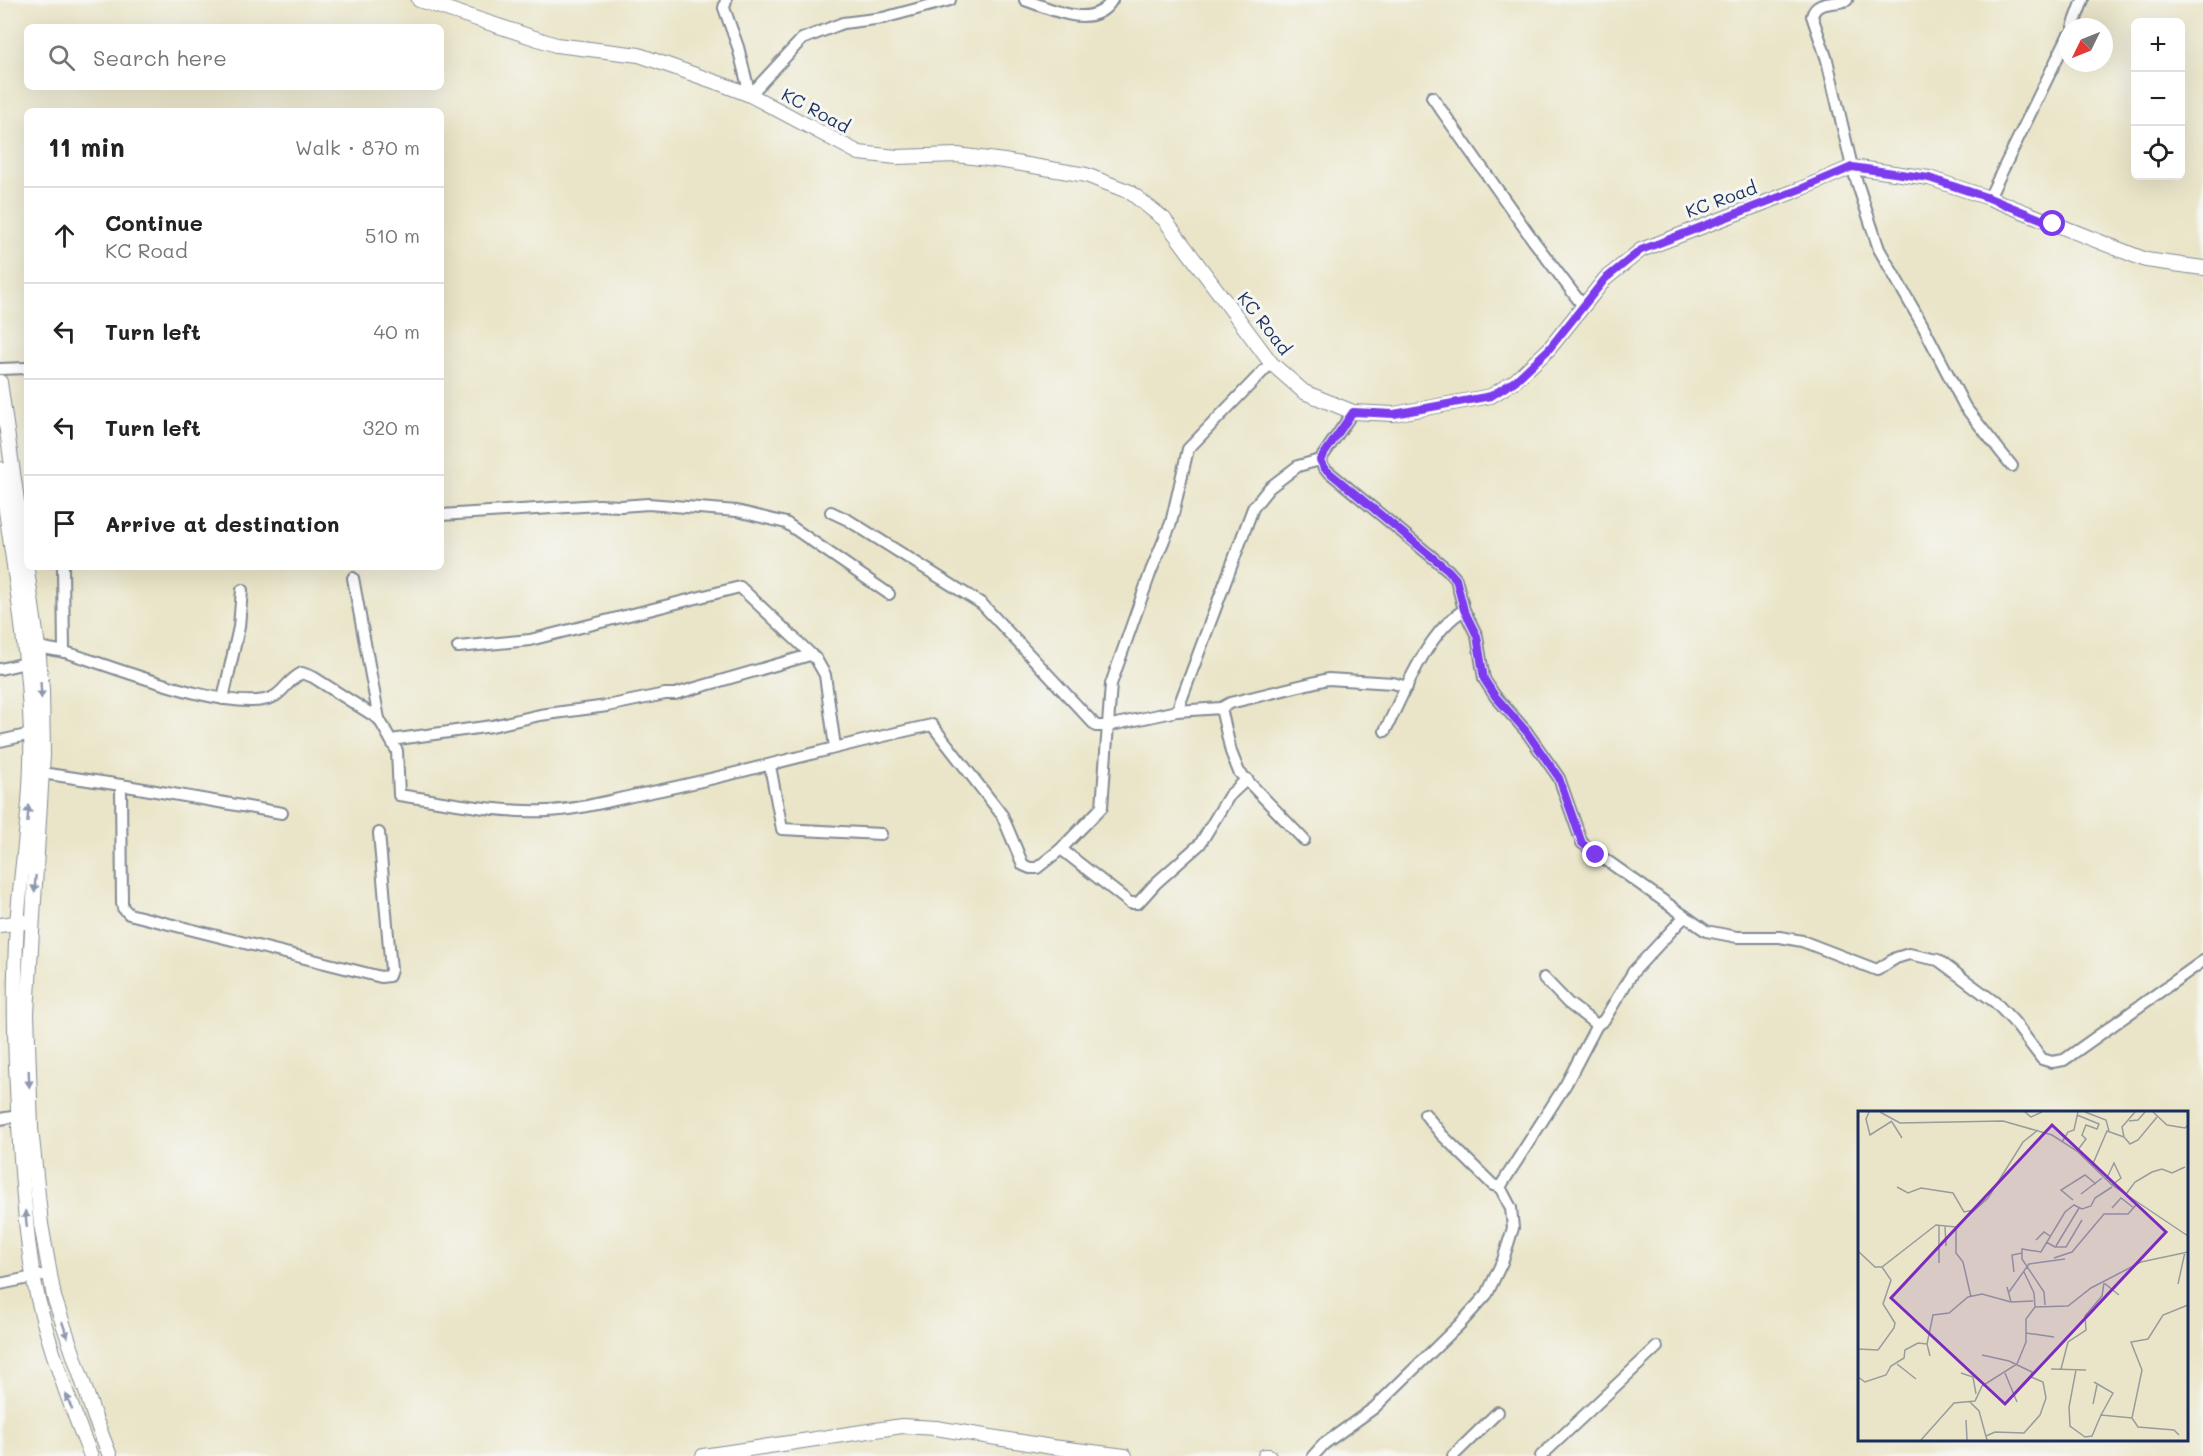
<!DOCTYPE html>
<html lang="en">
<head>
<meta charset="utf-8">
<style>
  :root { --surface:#fff; --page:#f2f2f2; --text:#222; --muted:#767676; --line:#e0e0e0 }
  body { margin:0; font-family:Mali,sans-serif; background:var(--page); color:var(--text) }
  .controls { position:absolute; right:18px; top:18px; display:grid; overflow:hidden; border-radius:9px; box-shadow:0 6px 24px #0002 }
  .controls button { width:54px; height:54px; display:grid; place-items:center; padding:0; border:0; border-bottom:2px solid var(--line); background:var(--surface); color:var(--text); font:30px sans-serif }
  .compass { position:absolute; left:2059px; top:18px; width:54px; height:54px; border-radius:50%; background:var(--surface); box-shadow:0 6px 24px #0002; rotate:227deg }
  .stop { position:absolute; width:18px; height:18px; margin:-14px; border:4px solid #7c3aed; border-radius:50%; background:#fff }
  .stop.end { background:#7c3aed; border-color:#fff; box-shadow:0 2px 6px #0008 }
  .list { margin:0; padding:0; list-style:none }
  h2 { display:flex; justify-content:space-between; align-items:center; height:78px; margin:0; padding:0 24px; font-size:26px }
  h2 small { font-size:20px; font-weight:400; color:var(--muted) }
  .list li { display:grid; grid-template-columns:39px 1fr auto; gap:18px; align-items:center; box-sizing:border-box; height:96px; padding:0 24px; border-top:2px solid var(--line) }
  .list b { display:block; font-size:22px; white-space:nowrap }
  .list p { margin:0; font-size:20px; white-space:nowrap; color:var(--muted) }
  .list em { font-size:20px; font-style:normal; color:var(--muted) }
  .icon { flex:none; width:33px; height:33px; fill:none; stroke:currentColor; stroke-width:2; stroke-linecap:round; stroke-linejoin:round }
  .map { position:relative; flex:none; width:2203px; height:1456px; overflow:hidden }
  .search { position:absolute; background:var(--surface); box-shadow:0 6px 24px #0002; left:24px; top:24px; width:420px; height:66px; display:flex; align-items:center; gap:15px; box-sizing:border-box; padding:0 21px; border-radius:9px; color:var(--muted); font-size:22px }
  .panel { position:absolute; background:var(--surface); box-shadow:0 6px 24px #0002; left:24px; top:108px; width:420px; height:462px; border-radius:9px }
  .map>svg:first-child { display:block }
</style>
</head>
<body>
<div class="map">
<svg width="2203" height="1456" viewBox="0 0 2203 1456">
  <rect width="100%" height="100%" fill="#f6f6f2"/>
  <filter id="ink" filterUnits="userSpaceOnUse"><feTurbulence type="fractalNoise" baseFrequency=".0167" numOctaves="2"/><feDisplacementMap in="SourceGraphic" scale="12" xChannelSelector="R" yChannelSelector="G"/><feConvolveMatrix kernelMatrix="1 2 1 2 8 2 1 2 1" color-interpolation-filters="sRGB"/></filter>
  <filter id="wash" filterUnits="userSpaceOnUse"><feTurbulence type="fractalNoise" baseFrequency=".008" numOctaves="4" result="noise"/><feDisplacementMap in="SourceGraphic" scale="24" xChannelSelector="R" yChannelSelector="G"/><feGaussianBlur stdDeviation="1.35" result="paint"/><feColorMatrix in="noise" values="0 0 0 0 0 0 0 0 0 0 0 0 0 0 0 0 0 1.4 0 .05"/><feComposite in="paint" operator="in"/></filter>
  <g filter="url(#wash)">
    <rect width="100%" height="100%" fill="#eae5c8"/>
  </g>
  <g filter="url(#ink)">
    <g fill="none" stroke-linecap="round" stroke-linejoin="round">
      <!-- street casing -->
      <g stroke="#828a93" stroke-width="14">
        <g id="street">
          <polyline points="726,0 724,8 738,47 750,95 802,39 843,23 883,18 950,0"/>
          <path d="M1025,0C1052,9 1093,31 1112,0"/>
          <path d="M1847,0C1834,5 1816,0 1812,16L1827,60L1852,167L1879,249L1922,324L1965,407L2012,466"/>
          <polyline points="2073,27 2083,0"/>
          <polyline points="1432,97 1533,240 1583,306"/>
          <polyline points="1989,198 2068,36"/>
          <polyline points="0,369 27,368"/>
          <path d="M1320,460L1324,468L1448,570L1456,579L1464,610C1427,632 1404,693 1385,731"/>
          <polyline points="831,512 848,520 982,604 1096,726 1107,726 1177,711 1221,708 1230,703 1328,679 1393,683 1407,687"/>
          <polyline points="441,515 599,505 621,506 648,504 737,511 786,523 889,594"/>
          <polyline points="63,567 64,652"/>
          <polyline points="353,578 379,719"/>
          <polyline points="1464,610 1477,636 1484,679 1495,696 1526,731 1559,778 1582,843 1706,931 1737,937 1780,937 1802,941 1877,970 1896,958 1909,954 1938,960 1996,1003 2014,1022 2042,1059 2052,1062 2064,1060 2203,961"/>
          <path d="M38,647C47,649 56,650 65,652C107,664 238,718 275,696C285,690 288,680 302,673L313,677L379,719L397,751L399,795C448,802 497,813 547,811C577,810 608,801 637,795C736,776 833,746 932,725L1002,815L1023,865L1030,868H1037L1061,849L1102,807L1111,684L1151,571L1171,523L1188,449L1271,363"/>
          <polyline points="458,647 530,640 740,587 816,659 825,675 835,747"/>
          <polyline points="0,669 26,663"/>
          <polyline points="223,699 239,627 242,590"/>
          <polyline points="1221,708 1231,752 1239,772 1304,840"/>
          <polyline points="1177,711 1253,508 1269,488 1298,466 1320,460 1353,412"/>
          <polyline points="391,740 492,726 540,715 607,706 665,694 675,694 810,655"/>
          <polyline points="0,741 31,734"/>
          <polyline points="770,766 782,829 881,834"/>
          <polyline points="42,773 121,785 282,813"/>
          <polyline points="121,785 122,903 123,908 129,914 381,977 389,976 391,970 379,833"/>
          <polyline points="1061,849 1130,903 1138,903 1156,883 1200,844 1229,796 1247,779"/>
          <polyline points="1544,978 1568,1003 1597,1025"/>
          <polyline points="0,1119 18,1116"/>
          <polyline points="1500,1187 1566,1084 1597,1025 1604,1020 1633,972 1685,916"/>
          <polyline points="0,1284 48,1274"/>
          <polyline points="1313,1456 1324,1444 1374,1408 1460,1324 1487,1294 1503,1260 1513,1228 1511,1208 1500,1187 1493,1185 1442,1135 1425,1114"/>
          <polyline points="1453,1456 1498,1412"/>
          <polyline points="1541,1456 1657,1347"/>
        </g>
      </g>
      <!-- secondary casing -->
      <g stroke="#828a93" stroke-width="16">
        <g id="secondary">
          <polyline points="419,0 556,45 639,55 727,86 750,95 859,153 897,157 957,155 1004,161 1086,175 1130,192 1164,219 1271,363 1304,392 1353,412 1394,414 1491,396 1515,381 1549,349 1605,279 1641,250 1803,188 1852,167 1929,178 1989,198 2146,260 2203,268"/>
          <polyline points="0,382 38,647 42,689 43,755 27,1013 31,1128 41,1224 54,1297 95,1418 110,1456"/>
          <path d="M0,469C12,556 28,645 31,733C33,797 22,860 17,924C12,1002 16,1081 21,1159C25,1206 27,1254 38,1299C51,1353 70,1405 91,1456"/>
          <polyline points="0,925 24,922"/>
          <polyline points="703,1456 902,1426 936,1428 1052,1447 1125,1456"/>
          <polyline points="1265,1456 1269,1456"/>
        </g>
      </g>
      <!-- street -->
      <use href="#street" stroke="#fff" stroke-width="10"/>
      <!-- secondary -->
      <use href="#secondary" stroke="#fff" stroke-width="14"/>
    </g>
    <!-- one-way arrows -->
    <defs><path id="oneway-solid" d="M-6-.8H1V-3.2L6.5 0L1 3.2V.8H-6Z" transform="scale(1.5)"/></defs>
    <g fill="#8d97ae">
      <use href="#oneway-solid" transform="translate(41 690) rotate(87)"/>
      <use href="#oneway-solid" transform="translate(28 814) rotate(-86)"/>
      <use href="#oneway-solid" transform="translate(35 884) rotate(94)"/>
      <use href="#oneway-solid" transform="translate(29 1079) rotate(88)"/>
      <use href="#oneway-solid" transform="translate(26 1219) rotate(-96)"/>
      <use href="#oneway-solid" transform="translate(65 1330) rotate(71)"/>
      <use href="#oneway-solid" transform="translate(69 1402) rotate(-112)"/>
    </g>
  </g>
  <g fill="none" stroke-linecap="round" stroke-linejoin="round" filter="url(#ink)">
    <!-- route -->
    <polyline stroke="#7c3aed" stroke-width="8" points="1596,855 1582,843 1559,778 1526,731 1495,696 1484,679 1477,636 1464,610 1456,579 1448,570 1324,468 1320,460 1353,412 1394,414 1491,396 1515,381 1549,349 1605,279 1641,250 1803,188 1852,167 1929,178 1989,198 2053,224"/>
  </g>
  <g text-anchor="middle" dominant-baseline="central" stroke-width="6" stroke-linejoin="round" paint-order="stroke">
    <!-- street labels -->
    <g font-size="18" fill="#1b2f5e" stroke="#f6f6f2">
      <text transform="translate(816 110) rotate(28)">KC Road</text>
      <text transform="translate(1721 199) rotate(-20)">KC Road</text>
      <text transform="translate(1265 323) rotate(52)">KC Road</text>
    </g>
  </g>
  <!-- overview -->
  <g transform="translate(1858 1111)">
    <rect width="330" height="330" fill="#eae5c8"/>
    <path fill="none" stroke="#979c9e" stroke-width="1.5" d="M11,1L8,8L12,24L34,10M22,1L42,12L145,10L194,24L219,40L254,74L330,125M167,1L173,6L184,1M227,1L248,9L251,20M295,1L309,14L327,17L330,14M271,10L280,9L287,1M34,11L44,27M266,26L272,33L280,29L299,6M204,31L210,21L216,19L220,1M219,40L228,28L224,24L228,14L239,18L241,13L219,4M234,55L249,20L266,26L264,16L277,1M248,69L256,52L263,67L254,74M39,76L50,82L63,77L95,82L106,101L116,99M223,83L244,67M268,83L277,71L294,61L304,58L314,62L327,56M215,89L203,79L227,64L238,73M254,97L263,87L276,97M87,115L88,135M98,116V142L105,151L113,186M178,129L186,121L192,125M188,131L197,136H208L224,109M198,135L221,97M0,140L17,156H24L78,114L98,116L130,87L165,31L180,19M196,147L214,141L246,103H270L279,93M81,152V114M156,161L154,144L164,142M166,161L176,182L177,196M320,173L327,141M149,176L153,191L175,190M151,181L171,153L207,148M187,194L186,181L164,148V138L183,141L207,101L216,94L224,98L233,95L237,87L254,76M168,222L196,226M0,238L20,239L36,217L37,212L25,193L33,169L24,156M124,244L151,250L174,261L173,266L185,271L188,287L182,304L166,322L137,321L128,325M72,245L69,233L75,204L91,202L110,186L124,183L153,191M39,253L58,268M193,258L228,259M203,258L210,231L228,219L227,205L244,185L246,172L261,184M218,259L211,296L212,315L227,326L234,325L243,304L274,307L284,259L273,231L290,228L305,204L330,194M103,262L115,266L118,283M147,262L159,291M0,266L7,271L28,264L33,255L46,247L47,239L60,232L69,233M236,271L255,282L243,304M112,291L121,300L129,329M235,293L239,274M274,307L280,316L316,319L321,324M108,309L109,329M63,329L96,292L117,290L124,275L159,253L168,231V208L177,196L210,195L233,177L283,151L330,141"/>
    <path fill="#7b2cbf" fill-opacity="0.15" stroke="#7b2cbf" stroke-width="3" d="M194,14L308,121L147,293L33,187Z"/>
    <rect width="330" height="330" fill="none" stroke="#1b2f5e" stroke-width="3"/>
  </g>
</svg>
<div class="controls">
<button>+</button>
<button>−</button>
<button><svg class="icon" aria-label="locate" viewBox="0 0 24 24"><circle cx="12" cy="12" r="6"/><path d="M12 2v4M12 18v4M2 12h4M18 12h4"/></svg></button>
</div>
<svg class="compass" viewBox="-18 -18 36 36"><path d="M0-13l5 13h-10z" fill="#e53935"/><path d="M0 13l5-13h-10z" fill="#767676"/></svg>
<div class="stop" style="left:2053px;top:224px"></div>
<div class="stop end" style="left:1596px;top:855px"></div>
<div class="search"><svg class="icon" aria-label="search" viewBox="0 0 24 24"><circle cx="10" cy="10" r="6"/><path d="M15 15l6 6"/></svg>Search here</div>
<section class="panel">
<h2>11 min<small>Walk · 870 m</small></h2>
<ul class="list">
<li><svg class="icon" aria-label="ahead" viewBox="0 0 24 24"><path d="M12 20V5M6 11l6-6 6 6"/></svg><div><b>Continue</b><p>KC Road</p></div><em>510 m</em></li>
<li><svg class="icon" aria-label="left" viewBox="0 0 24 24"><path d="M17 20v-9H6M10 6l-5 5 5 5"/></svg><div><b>Turn left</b></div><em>40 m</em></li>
<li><svg class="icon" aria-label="left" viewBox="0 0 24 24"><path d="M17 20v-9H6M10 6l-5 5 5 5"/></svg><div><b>Turn left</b></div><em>320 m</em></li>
<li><svg class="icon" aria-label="arrive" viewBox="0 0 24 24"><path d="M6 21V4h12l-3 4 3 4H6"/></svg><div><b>Arrive at destination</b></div></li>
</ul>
</section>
</div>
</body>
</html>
